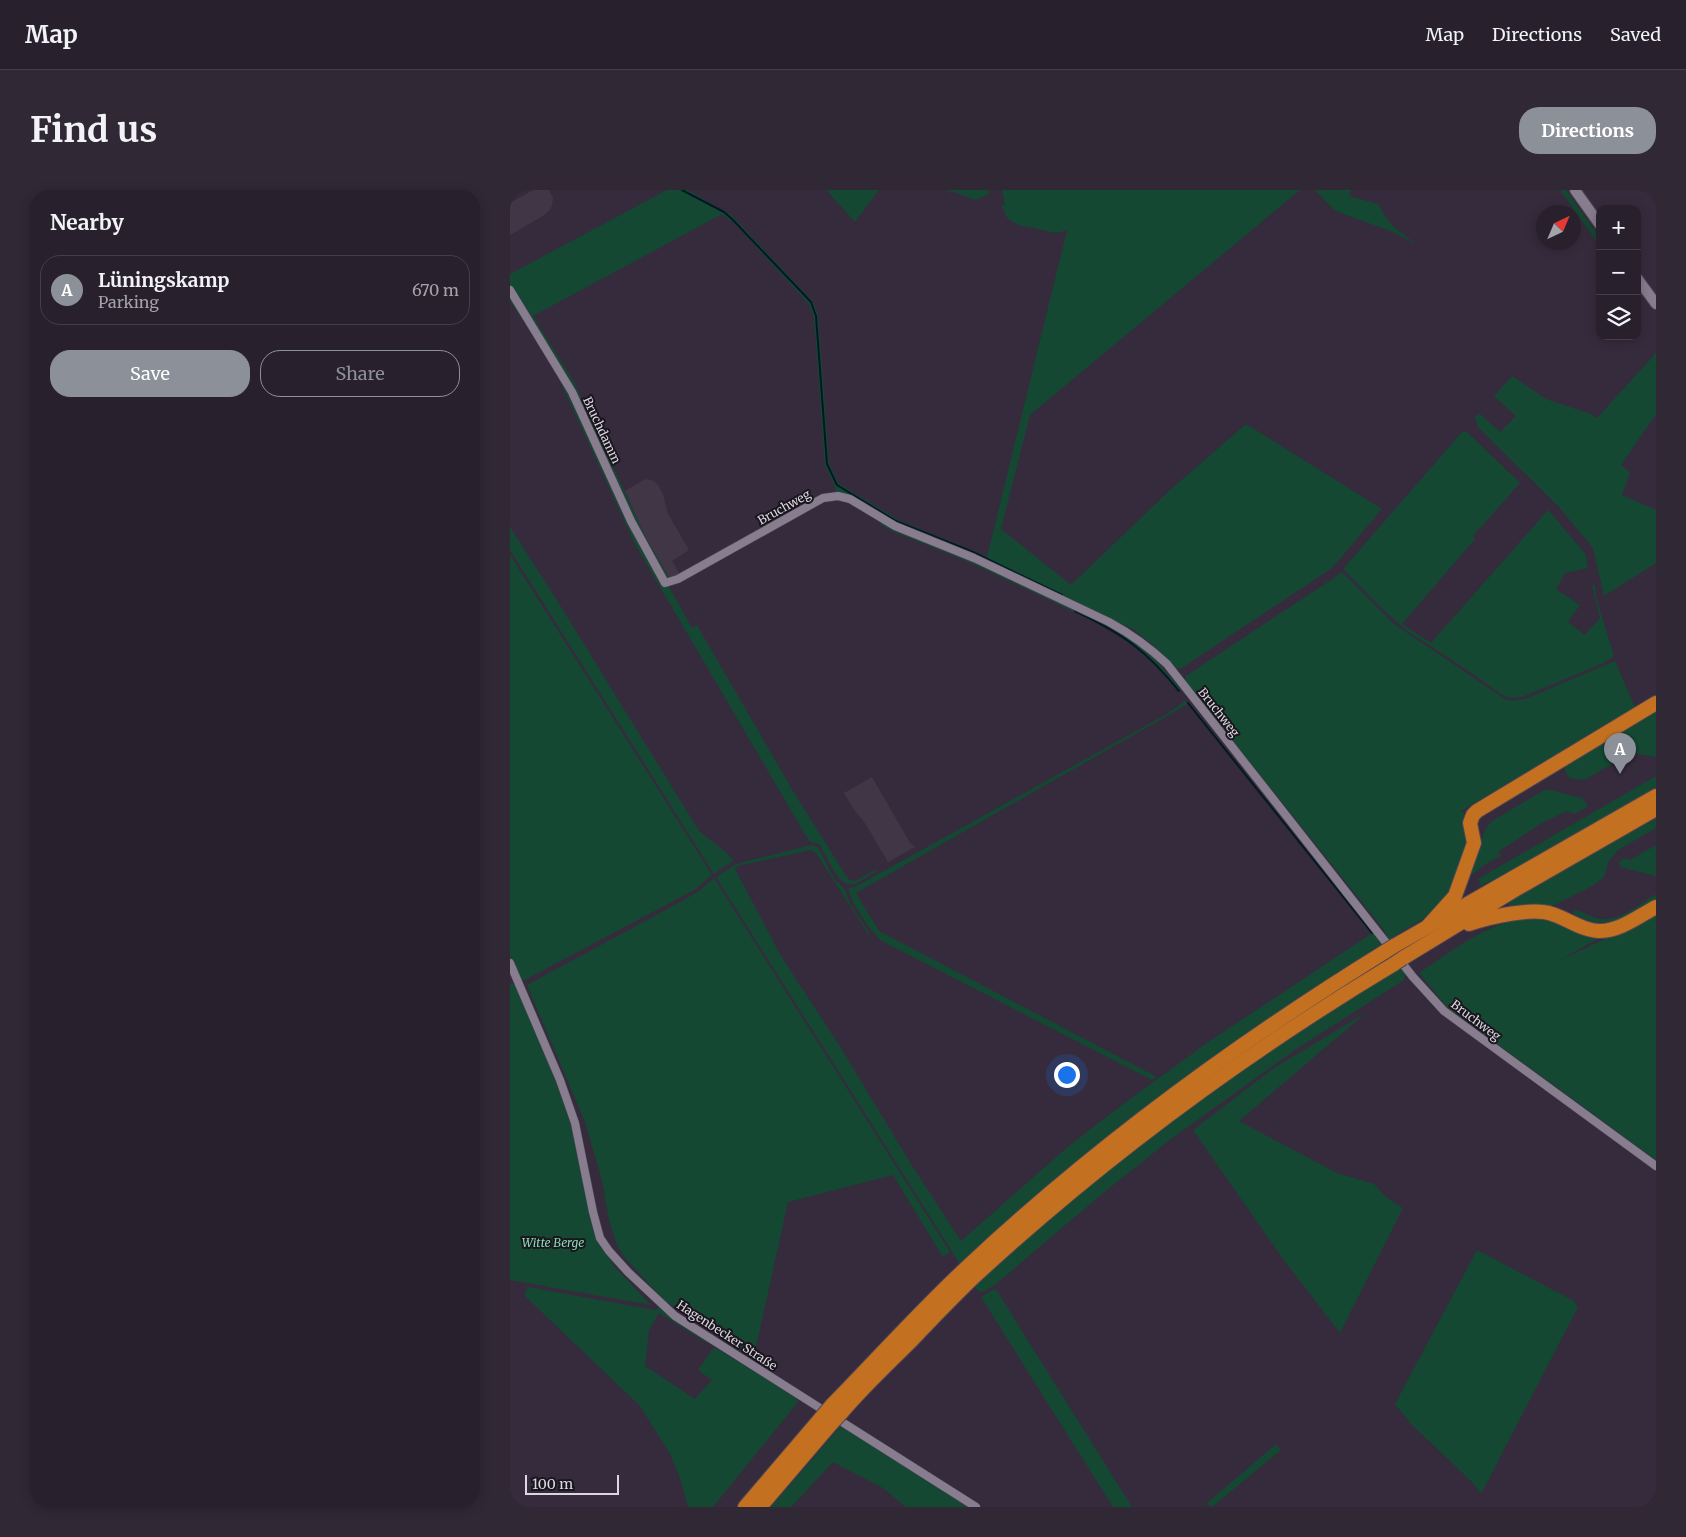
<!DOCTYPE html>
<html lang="en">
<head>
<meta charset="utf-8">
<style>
  :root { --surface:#28202d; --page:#302835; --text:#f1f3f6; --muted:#a5a3aa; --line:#443e49; --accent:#8c9099 }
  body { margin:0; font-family:Merriweather,serif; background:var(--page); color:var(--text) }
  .controls { position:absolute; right:15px; top:15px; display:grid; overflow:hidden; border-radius:10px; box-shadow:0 2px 12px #0003 }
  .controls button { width:45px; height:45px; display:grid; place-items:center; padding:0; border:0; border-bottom:1px solid var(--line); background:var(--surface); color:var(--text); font:25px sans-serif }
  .compass { position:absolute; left:1026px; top:15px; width:45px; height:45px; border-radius:50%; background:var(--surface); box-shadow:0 2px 12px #0003; rotate:44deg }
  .scale { position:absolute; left:15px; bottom:12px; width:94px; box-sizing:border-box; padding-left:5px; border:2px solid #dcd6e1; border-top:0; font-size:14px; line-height:18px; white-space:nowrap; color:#dcd6e1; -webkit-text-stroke:4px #1a161d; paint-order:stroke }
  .you { position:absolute; left:556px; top:884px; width:18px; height:18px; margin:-12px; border:4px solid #fff; border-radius:50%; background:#1a73e8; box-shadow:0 0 0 8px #1a73e833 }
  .badge { display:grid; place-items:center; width:32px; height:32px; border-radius:50%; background:var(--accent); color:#fff; font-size:16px; font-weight:700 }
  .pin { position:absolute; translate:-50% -41px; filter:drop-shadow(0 1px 2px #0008) }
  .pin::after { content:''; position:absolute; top:26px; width:18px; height:15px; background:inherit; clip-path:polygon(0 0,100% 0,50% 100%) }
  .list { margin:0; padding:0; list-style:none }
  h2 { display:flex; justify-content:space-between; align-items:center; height:65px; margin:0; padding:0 20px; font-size:21px }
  h2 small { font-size:16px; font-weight:400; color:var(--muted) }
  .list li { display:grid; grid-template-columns:32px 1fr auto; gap:15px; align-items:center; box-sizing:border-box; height:70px; margin:0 10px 10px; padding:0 10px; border:1px solid var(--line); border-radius:20px }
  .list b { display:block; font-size:19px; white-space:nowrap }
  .list p { margin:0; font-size:16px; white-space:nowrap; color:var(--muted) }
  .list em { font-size:16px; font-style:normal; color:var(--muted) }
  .actions { display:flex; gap:10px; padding:15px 20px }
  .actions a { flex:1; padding:11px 0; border:1px solid var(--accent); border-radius:20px; text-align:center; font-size:18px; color:var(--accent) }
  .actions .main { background:var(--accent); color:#fff }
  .icon { flex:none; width:28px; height:28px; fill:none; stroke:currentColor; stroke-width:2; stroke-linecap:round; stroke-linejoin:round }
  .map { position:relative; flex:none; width:1146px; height:1317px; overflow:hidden; border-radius:20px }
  header { display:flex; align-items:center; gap:30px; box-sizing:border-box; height:70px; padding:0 25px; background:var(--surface); border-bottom:1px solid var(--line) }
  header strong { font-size:24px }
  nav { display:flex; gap:28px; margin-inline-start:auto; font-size:18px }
  .intro { display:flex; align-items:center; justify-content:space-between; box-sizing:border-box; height:120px; padding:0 30px }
  h1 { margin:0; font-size:35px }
  .button { padding:12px 22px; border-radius:20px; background:var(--accent); color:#fff; font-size:18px; font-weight:700 }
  main { display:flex; gap:30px; padding:0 30px }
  aside { flex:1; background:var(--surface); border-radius:20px; box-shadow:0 2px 12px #0003 }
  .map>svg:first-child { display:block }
</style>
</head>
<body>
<header>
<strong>Map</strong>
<nav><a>Map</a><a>Directions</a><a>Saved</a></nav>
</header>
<div class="intro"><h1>Find us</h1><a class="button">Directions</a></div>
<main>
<aside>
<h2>Nearby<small></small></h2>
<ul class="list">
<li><span class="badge">A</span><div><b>Lüningskamp</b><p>Parking</p></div><em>670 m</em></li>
</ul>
<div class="actions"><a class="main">Save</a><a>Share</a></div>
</aside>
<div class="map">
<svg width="1146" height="1317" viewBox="0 0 1146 1317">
  <rect width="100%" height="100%" fill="#352b3c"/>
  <!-- commercial -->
  <g fill="#403645">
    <polygon points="23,0 39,0 43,8 42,16 38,22 33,26 0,45 0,13"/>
    <polygon points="135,289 144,291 148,295 153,304 158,324 179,360 162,371 169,383 173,385 161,391 137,350 115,301"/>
    <polygon points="362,587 400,653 405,657 378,672 355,633 345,621 334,603"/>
  </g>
  <!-- green -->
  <g fill="#144833">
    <polygon points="157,0 177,0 221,25 303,112 308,126 319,274 329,294 388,330 477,367 557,40 547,43 508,35 498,29 491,15 495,15 492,0 790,0 520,225 491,339 561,395 660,300 736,234 872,319 822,378 670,479 665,478 644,456 623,439 386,334 332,303 326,302 325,296 315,275 304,127 299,114 225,34 212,24 23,126 64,192 137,350 161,391 156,390 135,353 59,191 0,97 0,84"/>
    <polygon points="316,0 369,0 345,32"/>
    <polygon points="437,0 478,0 479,4 466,10"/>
    <polygon points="805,0 841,0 839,6 868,14 876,28 885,38 907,55 881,41 833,24 823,19"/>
    <polygon points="1050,0 1056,0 1090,48 1090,56"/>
    <path d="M0,104L46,178L158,395L182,438L187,435L283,601L338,689L345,691L367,679L368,680C360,685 352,692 343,694C327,698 317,664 309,654L299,651L126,356L43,176L0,111Z"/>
    <polygon points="1146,163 1146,224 1111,275 1120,283 1112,305 1146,320 1146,373 1094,406 1083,358 1049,317 968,237 965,227 969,223 990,242 1006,226 984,206 1002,186 1036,209 1081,224 1087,228"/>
    <polygon points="952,242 957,242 1010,293 963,346 965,349 892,434 921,453 1038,320 1075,363 1078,378 1055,383 1046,399 1070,415 1058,432 1075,445 1090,428 1082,395 1085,395 1086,407 1104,466 1094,473 1012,507 1000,508 991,504 960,482 896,440 868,415 833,379"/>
    <path d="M373,332C428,355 482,379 536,405C564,418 592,429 618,446C639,460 655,480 671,500L669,503L651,480L635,464L596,437L459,372L382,341L370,334Z"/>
    <polygon points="0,337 48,412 189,641 212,659 224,670 204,684 0,360"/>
    <polygon points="0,365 202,685 186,699 15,790 11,790 0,765"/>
    <polygon points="830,382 834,384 884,434 995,509 1003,511 1015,509 1105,471 1125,517 951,621 957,626 961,650 940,705 926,721 878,750 874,740 675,491 676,486 827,386"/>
    <polygon points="675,511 678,514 346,703 369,741 647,887 642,890 370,750 358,736 344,714 338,699 347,696 655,525"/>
    <polygon points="1146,518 1146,567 1122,563 1074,590 1059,588 1055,580 1057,571"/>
    <polygon points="1146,586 1146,597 980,693 979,691 971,696 968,689"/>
    <polygon points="1036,599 1072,608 1076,612 1077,617 1064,624 1057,621 1032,633 988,662 992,665 976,674 955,690 976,638 982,631"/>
    <polygon points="1146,628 1146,638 1108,660 1099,671 1094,687 1084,695 1047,714 1032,718 1000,720 999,712"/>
    <polygon points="301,655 307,657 311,662 320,681 325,690 334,698 341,715 360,744 358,744 306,663 301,660 227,676 225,679 271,766 331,858 401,974 451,1051 560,955 616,912 701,850 864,742 873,753 776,817 646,910 600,946 450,1074 206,687 226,674"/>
    <polygon points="1146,655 1146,686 1110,677 1109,672 1114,668 1120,670"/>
    <polygon points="204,688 440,1062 433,1067 383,985 278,1012 244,1166 154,1110 114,1067 107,1055 99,1030 92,990 75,932 17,795 163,716 189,701"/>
    <path d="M1146,704V710C1113,729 1101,742 1063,724V722L1065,720C1075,722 1082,728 1092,729C1111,731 1131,713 1146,704Z"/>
    <path d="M1146,724V970L938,818L909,783C945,759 992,721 1038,728C1056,731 1077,740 1094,745L1049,771Z"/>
    <polygon points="893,778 896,779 894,790 782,862 661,949 592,1004 486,1094 475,1101 469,1102 465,1097 469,1092 527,1039 583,992 651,938 716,890 794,837 883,782 884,783"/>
    <polygon points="0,794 6,794 44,881 63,934 89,1050 104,1076 141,1115 0,1090"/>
    <polygon points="857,822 729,931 827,983 864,994 876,1007 893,1018 830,1143 773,1069 683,940 764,878"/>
    <polygon points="967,1060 1064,1111 1068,1117 971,1304 962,1292 902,1235 885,1214"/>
    <polygon points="18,1097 145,1120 150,1117 197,1151 197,1153 149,1123 139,1140 135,1176 185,1209 202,1190 188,1180 204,1157 286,1207 288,1212 203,1317 178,1317 171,1291 160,1264 130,1216 16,1107 15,1102"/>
    <polygon points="484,1099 487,1101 622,1317 603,1317 471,1107"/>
    <polygon points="333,1236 459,1317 396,1317 373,1298 323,1272 281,1317 261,1317 329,1238"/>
    <polygon points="766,1254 771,1260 702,1317 696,1314"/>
  </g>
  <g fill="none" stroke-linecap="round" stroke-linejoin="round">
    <!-- stream -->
    <g stroke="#001a23" stroke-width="2">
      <polyline points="172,0 214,22 222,29 301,112 306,126 317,274 327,295 386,331 463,362 552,405"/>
      <path d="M565,421C613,444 636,460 669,501"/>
      <polyline points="678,513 862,743"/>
    </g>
    <!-- street casing -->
    <g stroke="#4f4654" stroke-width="9">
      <g id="street">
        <path d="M0,100L62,202L121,331L155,393L168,389L313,308L328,306L340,309L385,336L464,368L599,432C621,444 639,457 657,474L903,787L934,821L1146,976"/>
        <polyline points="0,773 50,890 65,933 83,1022 90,1048 99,1061 118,1082 165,1126 466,1317"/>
      </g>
    </g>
    <!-- secondary casing -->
    <g stroke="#4f4654" stroke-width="12">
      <g id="secondary">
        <polyline points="1065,0 1090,35"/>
        <polyline points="1127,88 1146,114"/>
      </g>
    </g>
    <!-- highway casing -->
    <g stroke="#4f4654" stroke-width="16">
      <g id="highway">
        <path d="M959,734C979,727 1022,717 1042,724C1058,729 1073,741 1090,741C1110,741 1129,726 1146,717"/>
        <polyline points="918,736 945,706 964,653 960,633 963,625 967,621 1146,513"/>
        <polyline points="884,756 1146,606"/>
        <polyline points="893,768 1003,701 1146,619"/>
        <path d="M322,1215C367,1169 410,1121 457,1077C585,957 727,853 876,761"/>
        <path d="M332,1222C354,1196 379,1173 403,1149C423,1128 443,1107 464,1087C593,968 734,864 884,774"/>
        <polyline points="235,1317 311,1228"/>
        <polyline points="250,1317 321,1234"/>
      </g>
    </g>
    <!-- street -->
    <use href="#street" stroke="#887c8f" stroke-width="8"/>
    <!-- secondary -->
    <use href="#secondary" stroke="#887c8f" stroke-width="10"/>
    <!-- highway -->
    <use href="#highway" stroke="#c47021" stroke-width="14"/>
    <!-- highway-bridge casing -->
    <g stroke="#4f4654" stroke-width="16" stroke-linecap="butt">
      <g id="highway-bridge">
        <polyline points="876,761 884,756"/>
        <polyline points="884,774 893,768"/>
        <polyline points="311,1228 322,1215"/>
        <polyline points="321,1234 332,1222"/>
      </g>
    </g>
    <!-- highway-bridge -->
    <use href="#highway-bridge" stroke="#c47021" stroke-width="14"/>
  </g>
  <g text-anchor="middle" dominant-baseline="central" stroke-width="4" stroke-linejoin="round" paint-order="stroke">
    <!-- street labels -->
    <g font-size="12" fill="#dcd6e1" stroke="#1a161d">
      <text transform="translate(92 240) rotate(65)">Bruchdamm</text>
      <text transform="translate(274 317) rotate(-29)">Bruchweg</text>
      <text transform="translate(709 522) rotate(52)">Bruchweg</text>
      <text transform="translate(966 830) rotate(37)">Bruchweg</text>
      <text transform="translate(217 1145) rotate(33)">Hagenbecker Straße</text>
    </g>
    <!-- park labels -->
    <g font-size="12" font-style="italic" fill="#89dab4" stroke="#1a161d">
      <text x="43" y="1052">Witte Berge</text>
    </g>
  </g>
</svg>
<div class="controls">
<button>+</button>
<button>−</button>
<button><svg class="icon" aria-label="layers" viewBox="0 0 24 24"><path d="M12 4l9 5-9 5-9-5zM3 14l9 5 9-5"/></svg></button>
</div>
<svg class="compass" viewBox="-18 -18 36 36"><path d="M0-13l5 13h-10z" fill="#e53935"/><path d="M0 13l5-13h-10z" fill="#a5a3aa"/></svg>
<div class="scale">100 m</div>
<div class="you"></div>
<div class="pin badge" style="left:1110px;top:584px">A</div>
</div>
</main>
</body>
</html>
